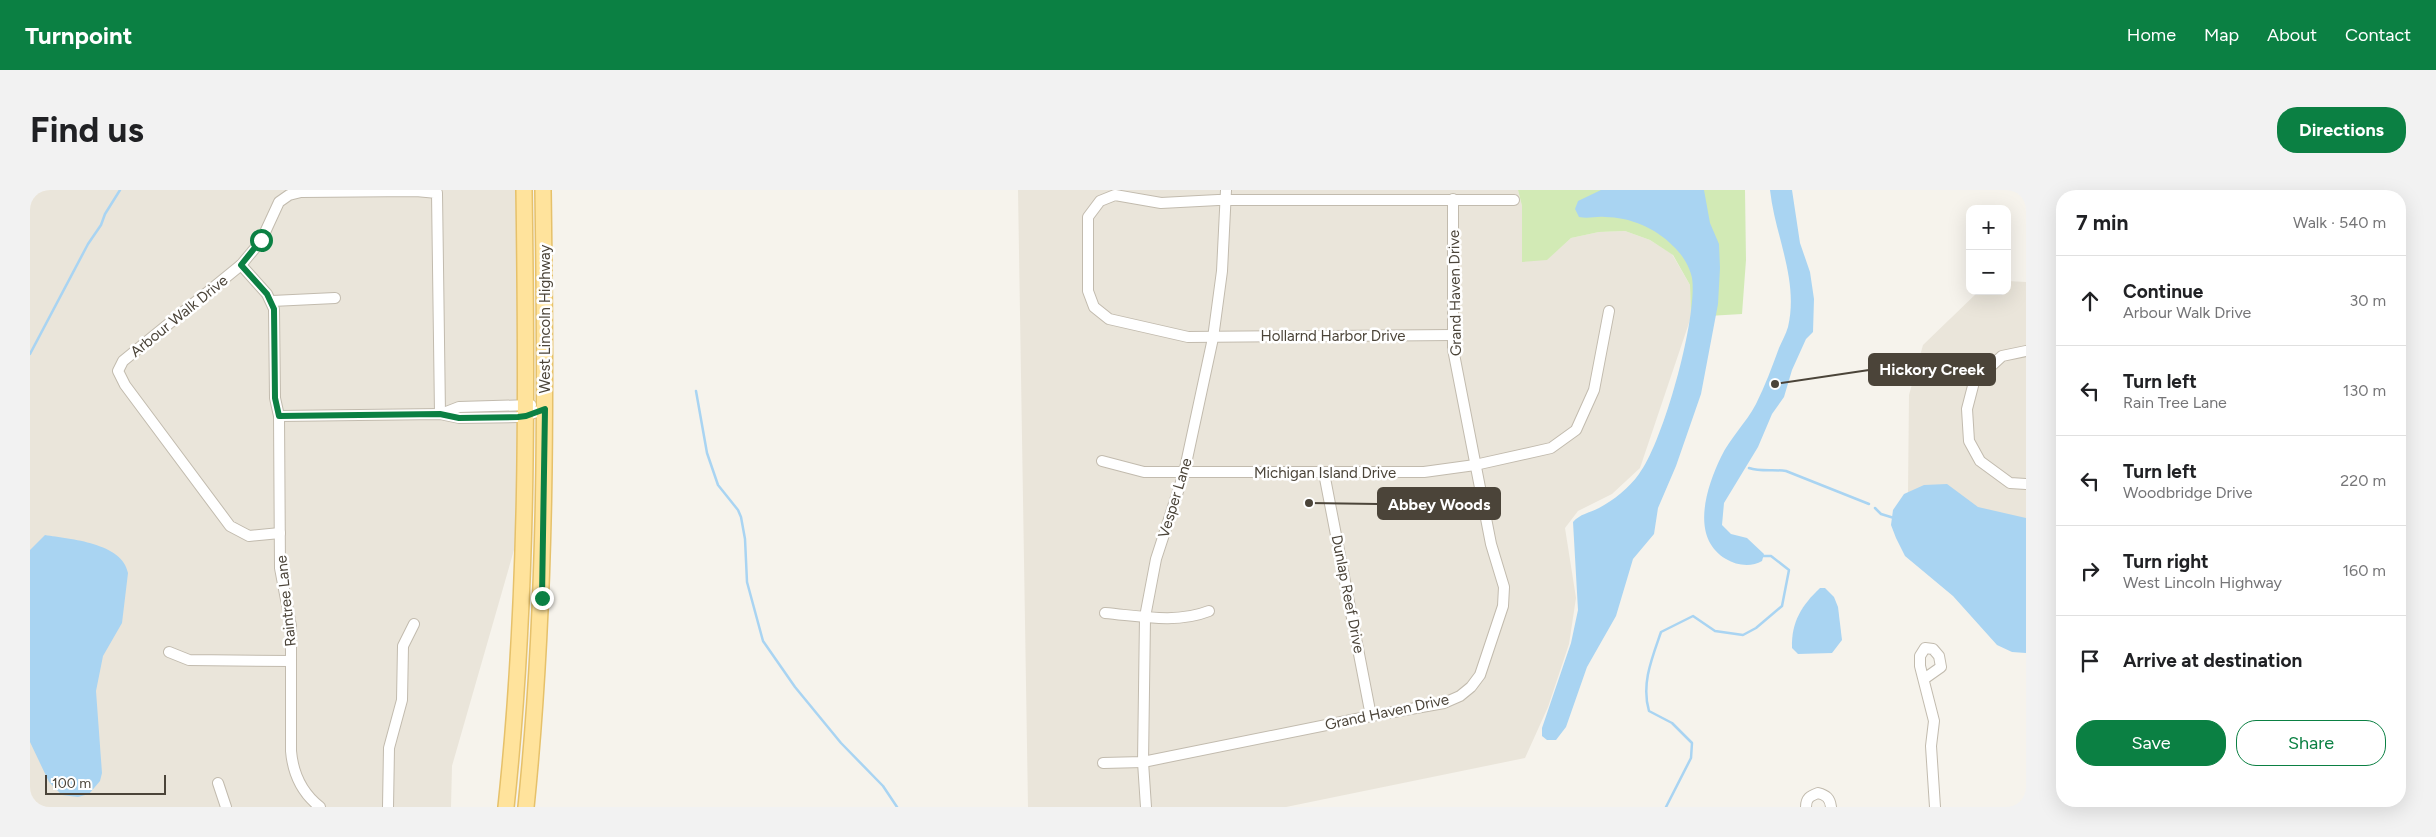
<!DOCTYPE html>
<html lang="en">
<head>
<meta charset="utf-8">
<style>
  :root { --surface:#fff; --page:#f2f2f2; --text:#202124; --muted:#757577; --line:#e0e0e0; --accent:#0b8043 }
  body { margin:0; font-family:Figtree,sans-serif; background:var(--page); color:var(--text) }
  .controls { position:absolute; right:15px; top:15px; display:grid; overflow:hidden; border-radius:10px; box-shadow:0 5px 20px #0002 }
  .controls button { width:45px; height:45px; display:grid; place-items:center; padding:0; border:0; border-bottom:1px solid var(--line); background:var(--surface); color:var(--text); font:25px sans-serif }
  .scale { position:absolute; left:15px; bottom:12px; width:121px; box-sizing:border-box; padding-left:5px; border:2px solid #4b4439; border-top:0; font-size:14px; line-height:18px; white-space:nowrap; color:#4b4439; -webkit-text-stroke:4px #fff; paint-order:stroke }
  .stop { position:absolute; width:15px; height:15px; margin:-11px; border:4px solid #0b8043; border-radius:50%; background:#fff }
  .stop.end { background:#0b8043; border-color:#fff; box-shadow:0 1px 5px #0008 }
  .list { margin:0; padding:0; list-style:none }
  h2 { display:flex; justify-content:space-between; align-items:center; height:65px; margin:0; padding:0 20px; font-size:21px }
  h2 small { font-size:16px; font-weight:400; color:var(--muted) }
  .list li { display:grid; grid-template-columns:32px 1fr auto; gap:15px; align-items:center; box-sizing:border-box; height:90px; padding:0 20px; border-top:1px solid var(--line) }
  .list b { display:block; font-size:19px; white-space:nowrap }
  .list p { margin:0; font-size:16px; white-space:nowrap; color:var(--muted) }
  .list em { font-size:16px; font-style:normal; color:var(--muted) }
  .actions { display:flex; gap:10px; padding:15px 20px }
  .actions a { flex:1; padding:11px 0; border:1px solid var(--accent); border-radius:20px; text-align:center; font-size:18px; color:var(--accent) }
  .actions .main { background:var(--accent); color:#fff }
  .icon { flex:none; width:28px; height:28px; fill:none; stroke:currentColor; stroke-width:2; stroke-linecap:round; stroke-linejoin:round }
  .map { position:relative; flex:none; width:1996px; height:617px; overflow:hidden; border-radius:20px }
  header { display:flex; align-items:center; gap:30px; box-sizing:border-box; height:70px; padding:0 25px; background:var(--accent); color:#fff }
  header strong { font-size:24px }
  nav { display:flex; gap:28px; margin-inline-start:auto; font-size:18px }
  .intro { display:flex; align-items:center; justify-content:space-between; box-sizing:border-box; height:120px; padding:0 30px }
  h1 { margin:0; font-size:35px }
  .button { padding:12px 22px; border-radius:20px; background:var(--accent); color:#fff; font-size:18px; font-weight:700 }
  main { display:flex; gap:30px; padding:0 30px }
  aside { flex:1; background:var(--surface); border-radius:20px; box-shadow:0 5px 20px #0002 }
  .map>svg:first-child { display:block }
</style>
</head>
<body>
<header>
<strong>Turnpoint</strong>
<nav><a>Home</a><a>Map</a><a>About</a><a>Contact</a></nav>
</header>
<div class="intro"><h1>Find us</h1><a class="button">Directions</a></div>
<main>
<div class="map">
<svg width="1996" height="617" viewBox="0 0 1996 617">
  <rect width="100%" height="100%" fill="#f6f3ec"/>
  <!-- residential -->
  <g fill="#eae5da">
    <polygon points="0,0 489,0 488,346 422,576 421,617 0,617"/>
    <polygon points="988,0 1488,0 1492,16 1516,70 1541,48 1569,42 1595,41 1620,50 1642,64 1660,95 1661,127 1610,278 1582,304 1548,321 1535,338 1546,408 1539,454 1518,517 1495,568 1256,617 998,617"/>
    <polygon points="1977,91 1996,92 1996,351 1878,303 1879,205 1893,155 1949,101 1977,101"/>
  </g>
  <!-- green -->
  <polygon fill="#d2eab5" points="1488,0 1715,0 1716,70 1712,124 1661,127 1660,95 1643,65 1620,50 1595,41 1569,42 1541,48 1517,70 1492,72 1492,16"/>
  <!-- water -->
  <g fill="#a9d4f2">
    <path d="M1571,0H1674L1680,33L1689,54L1690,78L1688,114L1671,204L1646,276L1628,318L1624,344L1603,369L1586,426L1557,477L1536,537L1526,550H1517L1512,546V538L1541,453L1548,420L1543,332C1550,324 1559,323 1569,318C1584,310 1599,298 1609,284C1633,253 1668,127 1662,88C1660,77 1652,64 1643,56C1626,38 1599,27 1575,27C1566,26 1559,29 1549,27L1545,19L1548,11Z"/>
    <path d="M1740,0H1762L1770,53L1780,82L1784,109L1783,142L1776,149L1762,180L1754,207L1742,224L1728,257L1694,313L1692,335L1701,344L1717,348L1734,364L1732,371C1722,377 1707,376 1696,369C1660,348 1676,298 1691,267C1700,248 1716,233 1726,214C1735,196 1742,177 1749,158C1752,151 1756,144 1758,137C1769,90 1745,46 1740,0Z"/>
    <polygon points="1917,294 1948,317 1996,328 1996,463 1982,462 1967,455 1923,406 1875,366 1866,348 1861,335 1863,320 1874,304 1894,295"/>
    <path d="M15,345C40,349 93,353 98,383L92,433L73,466L66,501L72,583L70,591L59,604L48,607L32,605L19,592L0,552V360Z"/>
    <path d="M1790,398H1795L1804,407L1808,417L1812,450L1802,463L1768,464L1762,458C1761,432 1772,415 1790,398Z"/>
  </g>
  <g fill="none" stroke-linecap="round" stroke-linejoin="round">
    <!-- stream -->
    <g stroke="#a9d4f2" stroke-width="2.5">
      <polyline points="0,164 58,54 71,35 75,24 90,0"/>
      <polyline points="666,201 677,263 688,295 708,320 711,327 715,349 717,392 733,451 765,497 811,553 853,596 867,617"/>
      <path d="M1719,278C1731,282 1744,279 1756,281L1839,314"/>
      <polyline points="1845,318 1851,324 1864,328"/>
      <path d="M1636,617L1661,568L1662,553L1642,533L1619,521C1611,494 1622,468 1631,442L1663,426L1685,441L1713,445L1726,438L1752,416L1759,380L1741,366H1732"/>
    </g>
    <!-- street casing -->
    <g stroke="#c2bbae" stroke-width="12">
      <g id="street">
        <path d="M211,75L237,104L244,119L245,208L249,226L250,378L261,436V561C263,584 272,603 290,617"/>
        <polyline points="242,111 305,108"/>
        <polyline points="1423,145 1158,147 1079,129 1064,117 1058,101 1058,27 1070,11 1085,5 1131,13 1188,10 1484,10"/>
        <polyline points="1996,161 1972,166 1944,192 1937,219 1939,251 1950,271 1980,293 1996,294"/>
        <polyline points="411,224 429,217 501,215"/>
        <polyline points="249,226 410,224 429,228 488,227 495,226 515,219"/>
        <polyline points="1072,271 1114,282 1394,282 1445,275 1521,258 1546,240 1564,200 1579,121"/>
        <polyline points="1294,283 1341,526"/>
        <polyline points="250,343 219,346 200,336 95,195 88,181 93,171 211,75 231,51 249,12 259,5 271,2 386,1 407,3 410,224"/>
        <path d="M1075,423C1110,426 1146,434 1179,421"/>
        <polyline points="139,462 159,470 261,471"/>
        <polyline points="1894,489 1911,477 1909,466 1903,459 1895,458 1890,466 1890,476 1904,531 1901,556 1905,617"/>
        <polyline points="1073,573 1113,572 1341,526 1414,513 1430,506 1441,497 1450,485 1473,416 1474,397 1461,354 1423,159 1423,9"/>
        <polyline points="188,593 196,617"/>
        <polyline points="358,617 359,558 372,510 373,456 384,434"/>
        <polyline points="1116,617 1113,572 1115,427 1126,369 1154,283 1183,148 1192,81 1196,0"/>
        <path d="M1776,617C1776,608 1780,606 1788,603C1796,605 1800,608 1801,617"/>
      </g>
    </g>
    <!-- primary casing -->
    <g stroke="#e6c16a" stroke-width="18">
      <g id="primary">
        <path d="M476,617C498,412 497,206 494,0"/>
        <path d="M496,617C517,412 516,206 513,0"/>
      </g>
    </g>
    <!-- street -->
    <use href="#street" stroke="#fff" stroke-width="10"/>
    <!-- primary -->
    <use href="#primary" stroke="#ffe39c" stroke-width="15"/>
  </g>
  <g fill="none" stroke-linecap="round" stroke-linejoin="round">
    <!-- route -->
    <polyline stroke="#0b8043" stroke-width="6" points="231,50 211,75 237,104 244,119 245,208 249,226 410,224 429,228 488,227 496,226 515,219 512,408"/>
  </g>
  <g text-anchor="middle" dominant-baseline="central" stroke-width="5" stroke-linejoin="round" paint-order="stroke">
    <!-- street labels -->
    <g font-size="15" fill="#4b4439" stroke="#fff">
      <text transform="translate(1425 103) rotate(-91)">Grand Haven Drive</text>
      <text transform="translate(149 126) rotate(-39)">Arbour Walk Drive</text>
      <text transform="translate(515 129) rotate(-90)">West Lincoln Highway</text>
      <text x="1303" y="146">Hollarnd Harbor Drive</text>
      <text x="1295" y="283">Michigan Island Drive</text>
      <text transform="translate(1145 308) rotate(-73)">Vesper Lane</text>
      <text transform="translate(1318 404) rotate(79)">Dunlap Reef Drive</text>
      <text transform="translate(256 411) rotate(-96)">Raintree Lane</text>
      <text transform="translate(1357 522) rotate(-12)">Grand Haven Drive</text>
    </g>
  </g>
  <!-- callouts -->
  <path fill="none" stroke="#4b4439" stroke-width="2" d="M1745 194L1839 180M1279 313L1348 314"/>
  <g fill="#4b4439" stroke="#fff" stroke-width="2">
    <circle cx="1745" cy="194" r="5"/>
    <circle cx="1279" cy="313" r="5"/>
  </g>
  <g fill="#4b4439" stroke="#4b4439" stroke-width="2">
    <rect x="1839" y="164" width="126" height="31" rx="5"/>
    <rect x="1348" y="298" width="122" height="31" rx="5"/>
  </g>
  <g font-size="16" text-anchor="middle" font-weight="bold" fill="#fff">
    <text x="1902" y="185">Hickory Creek</text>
    <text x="1409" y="320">Abbey Woods</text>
  </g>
</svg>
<div class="controls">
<button>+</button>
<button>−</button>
</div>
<div class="scale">100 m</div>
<div class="stop" style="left:231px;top:50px"></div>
<div class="stop end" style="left:512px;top:408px"></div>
</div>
<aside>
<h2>7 min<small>Walk · 540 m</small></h2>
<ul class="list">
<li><svg class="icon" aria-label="ahead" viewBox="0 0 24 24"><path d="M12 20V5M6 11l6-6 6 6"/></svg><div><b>Continue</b><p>Arbour Walk Drive</p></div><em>30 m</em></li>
<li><svg class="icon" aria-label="left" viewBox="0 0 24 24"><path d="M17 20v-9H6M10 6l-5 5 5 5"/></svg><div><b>Turn left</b><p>Rain Tree Lane</p></div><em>130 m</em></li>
<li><svg class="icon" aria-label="left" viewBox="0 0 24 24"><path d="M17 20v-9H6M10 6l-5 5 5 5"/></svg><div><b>Turn left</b><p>Woodbridge Drive</p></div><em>220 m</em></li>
<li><svg class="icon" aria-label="right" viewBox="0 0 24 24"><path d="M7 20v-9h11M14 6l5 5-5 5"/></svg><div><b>Turn right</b><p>West Lincoln Highway</p></div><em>160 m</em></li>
<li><svg class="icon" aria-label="arrive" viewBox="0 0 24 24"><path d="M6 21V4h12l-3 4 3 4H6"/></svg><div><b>Arrive at destination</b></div></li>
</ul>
<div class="actions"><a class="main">Save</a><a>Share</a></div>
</aside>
</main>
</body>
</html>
